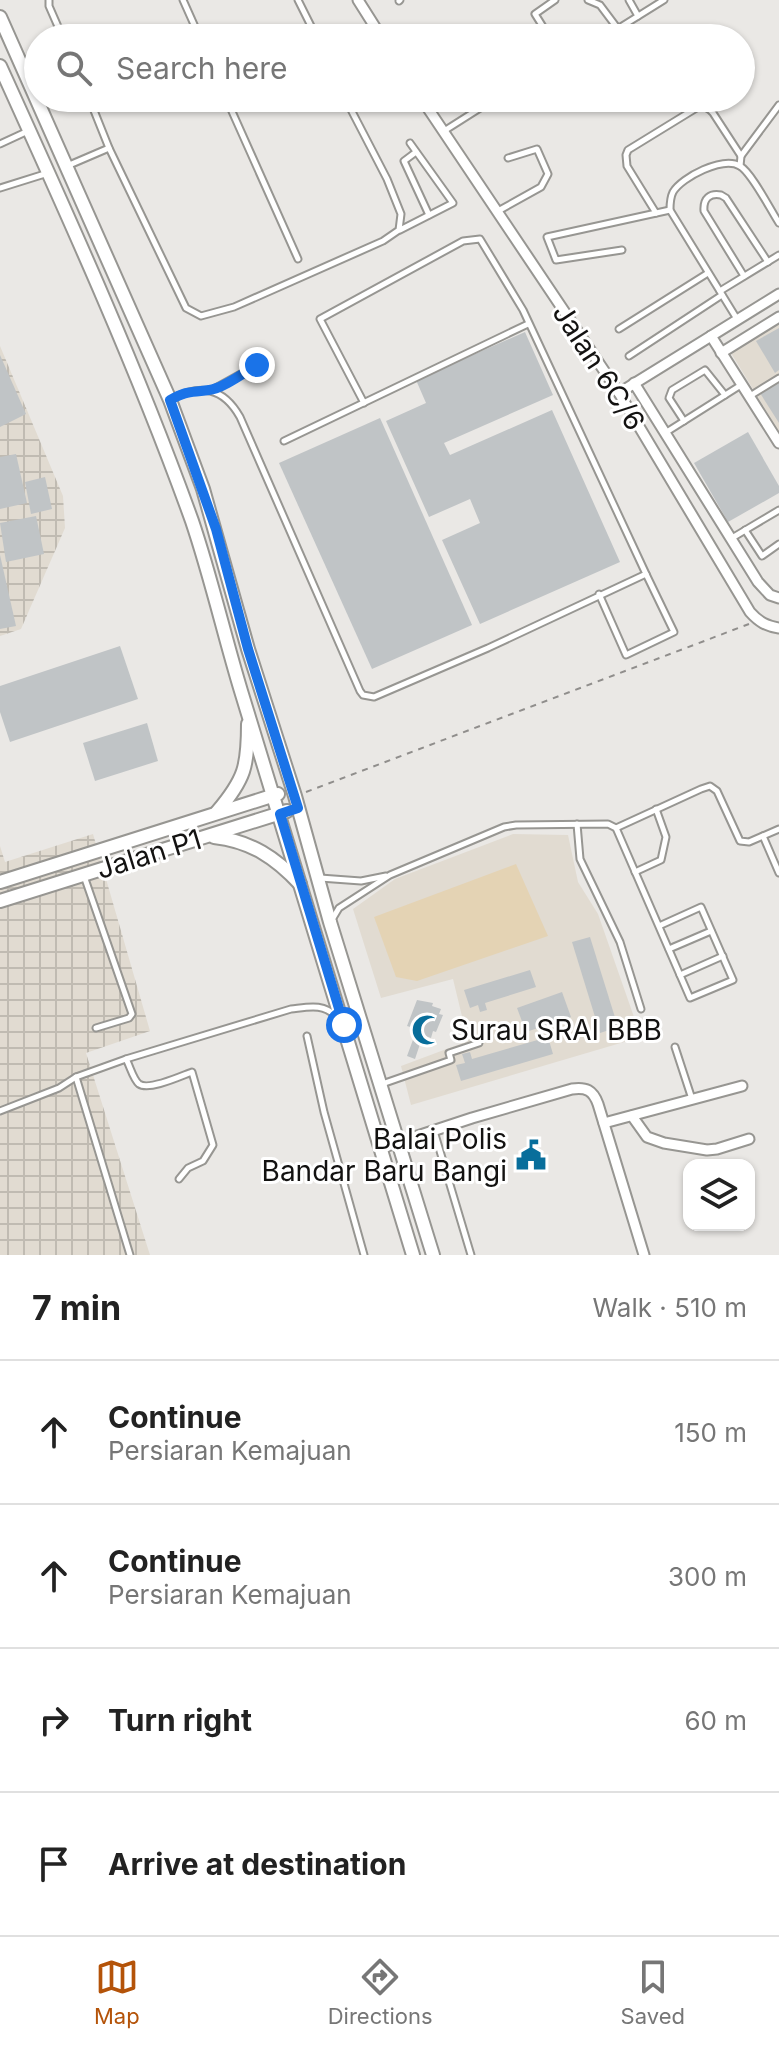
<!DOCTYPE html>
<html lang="en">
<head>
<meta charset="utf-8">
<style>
  :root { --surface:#fff; --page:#f6f6f6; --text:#222; --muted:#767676; --line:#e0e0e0; --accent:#b45309 }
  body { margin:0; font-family:Inter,sans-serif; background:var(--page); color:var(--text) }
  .controls { position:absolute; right:24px; bottom:24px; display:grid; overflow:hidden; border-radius:16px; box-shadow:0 2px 6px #0004 }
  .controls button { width:72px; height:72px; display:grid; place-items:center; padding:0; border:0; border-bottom:2px solid var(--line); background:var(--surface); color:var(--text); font:40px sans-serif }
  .stop { position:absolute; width:24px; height:24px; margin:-18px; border:6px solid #1a73e8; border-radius:50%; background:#fff }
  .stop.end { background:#1a73e8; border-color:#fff; box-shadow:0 2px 8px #0008 }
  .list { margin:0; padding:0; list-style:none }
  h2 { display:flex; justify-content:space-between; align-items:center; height:104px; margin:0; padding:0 32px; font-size:34px }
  h2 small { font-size:26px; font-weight:400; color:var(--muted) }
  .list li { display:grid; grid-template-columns:52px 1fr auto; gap:24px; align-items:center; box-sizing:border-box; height:144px; padding:0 32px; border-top:2px solid var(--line) }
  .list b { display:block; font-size:30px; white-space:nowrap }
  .list p { margin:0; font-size:26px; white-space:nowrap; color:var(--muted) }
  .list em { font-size:26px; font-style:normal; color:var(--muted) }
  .icon { flex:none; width:44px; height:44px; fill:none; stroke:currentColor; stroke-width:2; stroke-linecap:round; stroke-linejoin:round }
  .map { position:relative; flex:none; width:779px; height:1255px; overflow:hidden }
  .search { position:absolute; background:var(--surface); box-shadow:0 2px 6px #0004; left:24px; right:24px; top:24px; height:88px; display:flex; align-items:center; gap:20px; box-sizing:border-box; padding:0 28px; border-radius:44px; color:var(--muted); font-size:30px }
  .sheet { height:680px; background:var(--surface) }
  nav { display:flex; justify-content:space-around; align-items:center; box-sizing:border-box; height:112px; border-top:2px solid var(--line); background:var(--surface); font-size:22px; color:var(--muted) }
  nav a { display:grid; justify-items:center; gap:4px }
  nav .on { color:var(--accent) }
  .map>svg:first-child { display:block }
</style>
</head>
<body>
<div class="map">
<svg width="779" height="1255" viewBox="0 0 779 1255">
  <defs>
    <pattern id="industrial-grid" width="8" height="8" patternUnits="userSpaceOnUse" patternTransform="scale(2)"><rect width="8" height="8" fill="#e1dbd1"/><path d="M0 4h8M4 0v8" fill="none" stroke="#c0bbb2"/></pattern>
  </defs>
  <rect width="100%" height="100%" fill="#eae8e5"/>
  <!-- built -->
  <g fill="#e1dbd1">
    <polygon points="779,317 779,432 728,348"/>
    <polygon points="513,834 568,835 578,882 598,914 641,1037 411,1105 401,1066 468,1041 453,979 381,998 353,909 395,879"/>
  </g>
  <!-- industrial -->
  <g fill="url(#industrial-grid)">
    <polygon points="0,346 63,496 65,528 21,629 0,636"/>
    <polygon points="93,834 150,1031 86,1053 150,1255 0,1255 0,846 5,862"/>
  </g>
  <!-- green -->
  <polygon fill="#e4d3b4" points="516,864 548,936 417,981 396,977 374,917"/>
  <!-- building -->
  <g fill="#c0c4c6">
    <polygon points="779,328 779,370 775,373 756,341"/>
    <polygon points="525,332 553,395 444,443 450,455 552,410 620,562 480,624 442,540 480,523 470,499 429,517 386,421 426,403 416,380"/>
    <polygon points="0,355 26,414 0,427"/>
    <polygon points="779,381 779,423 760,393"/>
    <polygon points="380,418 472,625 372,669 279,463"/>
    <polygon points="748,432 779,486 779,493 728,522 694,463"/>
    <polygon points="16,454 27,503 0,509 0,457"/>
    <polygon points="45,477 52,509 31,514 25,482"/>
    <polygon points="36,516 44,554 6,562 0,523"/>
    <polygon points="0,555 16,626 0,629"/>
    <polygon points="120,646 138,699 10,742 0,712 0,686"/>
    <polygon points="147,723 158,761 95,781 83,743"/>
    <polygon points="590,937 618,1027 600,1033 572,942"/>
    <polygon points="530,970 536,987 485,1003 487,1010 480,1012 478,1005 470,1008 464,990"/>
    <polygon points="562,992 571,1017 526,1032 517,1008"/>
    <polygon points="417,1000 433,1003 432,1006 441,1009 439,1014 443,1015 436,1032 433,1031 431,1038 423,1035 415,1059 407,1056 417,1029 407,1026"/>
    <polygon points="548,1037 553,1054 461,1081 456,1065 465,1063 462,1054 470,1052 472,1059"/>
  </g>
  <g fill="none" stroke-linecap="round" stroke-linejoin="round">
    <!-- service casing -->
    <g stroke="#979692" stroke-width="9">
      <g id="service">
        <polyline points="49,0 49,6 63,38"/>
        <polyline points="183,0 200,38"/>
        <polyline points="298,0 317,38"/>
        <polyline points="588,0 600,5 618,29"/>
        <polyline points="629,0 638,16"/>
        <polyline points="399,1 400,0"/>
        <polyline points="550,38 535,14 555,0"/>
        <polyline points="603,38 664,0"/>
        <polyline points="89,98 109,148 186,308 201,316 234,307 383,241 399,230 401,214 387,179 345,98"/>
        <polyline points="226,98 298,259"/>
        <polyline points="444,131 496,98"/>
        <polyline points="0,144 28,131"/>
        <polyline points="416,152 404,161 429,215"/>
        <polyline points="741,156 779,105"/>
        <polyline points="67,166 109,148"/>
        <polyline points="0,188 48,173"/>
        <polyline points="498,211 541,187 548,174 537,149 508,158"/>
        <path d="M656,213L627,166L626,155L628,150L698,107C705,106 709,108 713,113L741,156L740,166"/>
        <polyline points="400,230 453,203 410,143"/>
        <polyline points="622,250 556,260 547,237 670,210"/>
        <path d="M744,276L704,211C703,198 710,193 721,195L726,198L768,262"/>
        <polyline points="720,291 779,255"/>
        <path d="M737,319L670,210C670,203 670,198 673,192C682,177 723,156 740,166C752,173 771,211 779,223"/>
        <polyline points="619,329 708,273"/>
        <polyline points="629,356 722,295"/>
        <polyline points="212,390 257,365"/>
        <polyline points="750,396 779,378"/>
        <path d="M171,399C201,384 223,387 240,417L360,691L363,695L374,697L488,648L646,574L523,310L480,239L463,241L320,319L364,403"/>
        <polyline points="684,421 669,398 672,390 705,370 725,395"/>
        <polyline points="665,433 741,385"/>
        <polyline points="284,441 528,324"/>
        <polyline points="745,530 762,556 779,544"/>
        <polyline points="732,538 779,510"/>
        <polyline points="599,594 626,655 674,632 646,574"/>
        <polyline points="577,824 580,859 620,942 641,1009"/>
        <polyline points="616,828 701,789 710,786 717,791 740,841 749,842 779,829"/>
        <polyline points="763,836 779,873"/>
        <polyline points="635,872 661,860 666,837 656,809"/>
        <polyline points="84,876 132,1014 129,1018 96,1028"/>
        <polyline points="320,878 361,881 386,876"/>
        <polyline points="333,918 339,908 390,875 504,827 516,825 608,824 616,828 690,998 733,980 701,907 659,926"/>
        <polyline points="669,949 711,931"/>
        <polyline points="680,975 723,956"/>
        <polyline points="307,1036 324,1112 364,1255"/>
        <polyline points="675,1047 692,1099"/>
        <path d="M126,1059C130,1066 133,1079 139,1084C149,1091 181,1076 192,1072L213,1145L203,1161L188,1168L179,1179"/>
        <polyline points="76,1077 130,1255"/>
        <polyline points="382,1084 451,1060 449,1053 479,1043"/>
        <path d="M0,1111L59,1088L76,1077L126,1059L291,1009C309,1007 323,1003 337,1017"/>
        <polyline points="434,1131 471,1255"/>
      </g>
    </g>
    <!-- minor casing -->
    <g stroke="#979692" stroke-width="13">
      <g id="minor">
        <polyline points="358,0 382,38"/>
        <path d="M421,98L619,393L750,612C759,622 766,626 779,628"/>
        <polyline points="711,336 779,443"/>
        <polyline points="721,353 779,317"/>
        <polyline points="634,383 758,582 770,595 779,598"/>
        <polyline points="619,393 779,294"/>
        <polyline points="632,1116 647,1137 664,1143 707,1150 717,1149 749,1139"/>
        <polyline points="604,1123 742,1086"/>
        <path d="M381,1148L472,1118L572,1089C586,1087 593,1090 598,1104L644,1255"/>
      </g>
    </g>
    <!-- secondary casing -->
    <g stroke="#979692" stroke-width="16">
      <g id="secondary">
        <polyline points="0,17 170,400 203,489 248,649 295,796 330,922 433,1255"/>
        <path d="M0,66C68,216 136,365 192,521C211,577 224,635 241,691C300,879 357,1067 413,1255"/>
        <path d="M217,812C245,779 248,766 248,724"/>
        <path d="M214,837C251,841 276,858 300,884"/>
        <polyline points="0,882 278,794"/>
        <polyline points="0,901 287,811"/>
      </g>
    </g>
    <!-- path -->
    <polyline stroke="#908e8c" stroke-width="2" stroke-dasharray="6 6" stroke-linecap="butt" points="306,792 749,624"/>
    <!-- service -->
    <use href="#service" stroke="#fff" stroke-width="5"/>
    <!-- minor -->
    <use href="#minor" stroke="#fff" stroke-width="9"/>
    <!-- secondary -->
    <use href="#secondary" stroke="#fff" stroke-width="12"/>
  </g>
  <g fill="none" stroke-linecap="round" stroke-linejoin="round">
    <!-- route -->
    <path stroke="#1a73e8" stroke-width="10" d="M257,365C245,372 222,389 209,390C190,393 188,390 170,400L216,529L248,649L298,808L280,814L344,1025"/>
  </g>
  <!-- icons -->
  <defs>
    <g id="mosque-bare" transform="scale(2.4)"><path d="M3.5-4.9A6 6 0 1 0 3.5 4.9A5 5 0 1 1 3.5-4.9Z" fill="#086e9b" stroke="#fff" stroke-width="2.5" paint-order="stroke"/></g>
    <g id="civic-bare" transform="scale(2.4)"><path d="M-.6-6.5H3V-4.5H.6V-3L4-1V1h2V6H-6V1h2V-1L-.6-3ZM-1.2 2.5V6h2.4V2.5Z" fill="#086e9b" stroke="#fff" stroke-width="2.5" paint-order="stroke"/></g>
  </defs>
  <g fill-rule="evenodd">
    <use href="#mosque-bare" x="427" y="1030"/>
    <use href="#civic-bare" x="531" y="1155"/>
  </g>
  <g text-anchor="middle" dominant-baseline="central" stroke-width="6" stroke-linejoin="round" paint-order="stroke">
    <!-- street labels -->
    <g font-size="28" fill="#131211" stroke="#fff">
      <text transform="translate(599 367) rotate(57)">Jalan 6C/6</text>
      <text transform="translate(149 854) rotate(-17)">Jalan P1</text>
    </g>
    <!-- poi labels -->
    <g font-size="28" fill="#131211" stroke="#fff" text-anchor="start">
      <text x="451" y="1030">Surau SRAI BBB</text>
      <text x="507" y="1139" text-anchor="end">Balai Polis<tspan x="507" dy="32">Bandar Baru Bangi</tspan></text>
    </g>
  </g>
</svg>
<div class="controls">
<button><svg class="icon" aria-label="layers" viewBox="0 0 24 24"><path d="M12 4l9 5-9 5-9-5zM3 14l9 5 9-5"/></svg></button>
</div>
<div class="stop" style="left:344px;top:1025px"></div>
<div class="stop end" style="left:257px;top:365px"></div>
<div class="search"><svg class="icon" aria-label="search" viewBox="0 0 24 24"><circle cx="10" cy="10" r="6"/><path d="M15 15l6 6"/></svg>Search here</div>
</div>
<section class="sheet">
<h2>7 min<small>Walk · 510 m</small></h2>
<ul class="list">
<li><svg class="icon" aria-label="ahead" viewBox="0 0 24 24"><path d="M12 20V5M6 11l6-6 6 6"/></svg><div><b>Continue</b><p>Persiaran Kemajuan</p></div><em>150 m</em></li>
<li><svg class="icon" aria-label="ahead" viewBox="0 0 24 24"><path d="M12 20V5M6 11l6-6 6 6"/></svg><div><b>Continue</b><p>Persiaran Kemajuan</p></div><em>300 m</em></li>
<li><svg class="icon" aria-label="right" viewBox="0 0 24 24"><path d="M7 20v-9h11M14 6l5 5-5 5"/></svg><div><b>Turn right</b></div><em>60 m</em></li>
<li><svg class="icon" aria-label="arrive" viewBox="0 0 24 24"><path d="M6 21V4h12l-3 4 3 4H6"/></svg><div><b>Arrive at destination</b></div></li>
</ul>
</section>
<nav>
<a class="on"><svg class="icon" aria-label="map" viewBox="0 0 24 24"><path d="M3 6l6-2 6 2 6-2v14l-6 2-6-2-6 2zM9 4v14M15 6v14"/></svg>Map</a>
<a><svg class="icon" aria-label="directions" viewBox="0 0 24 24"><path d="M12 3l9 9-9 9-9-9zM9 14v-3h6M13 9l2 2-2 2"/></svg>Directions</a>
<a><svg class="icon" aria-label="saved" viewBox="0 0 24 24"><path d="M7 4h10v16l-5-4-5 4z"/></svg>Saved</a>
</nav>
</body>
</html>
